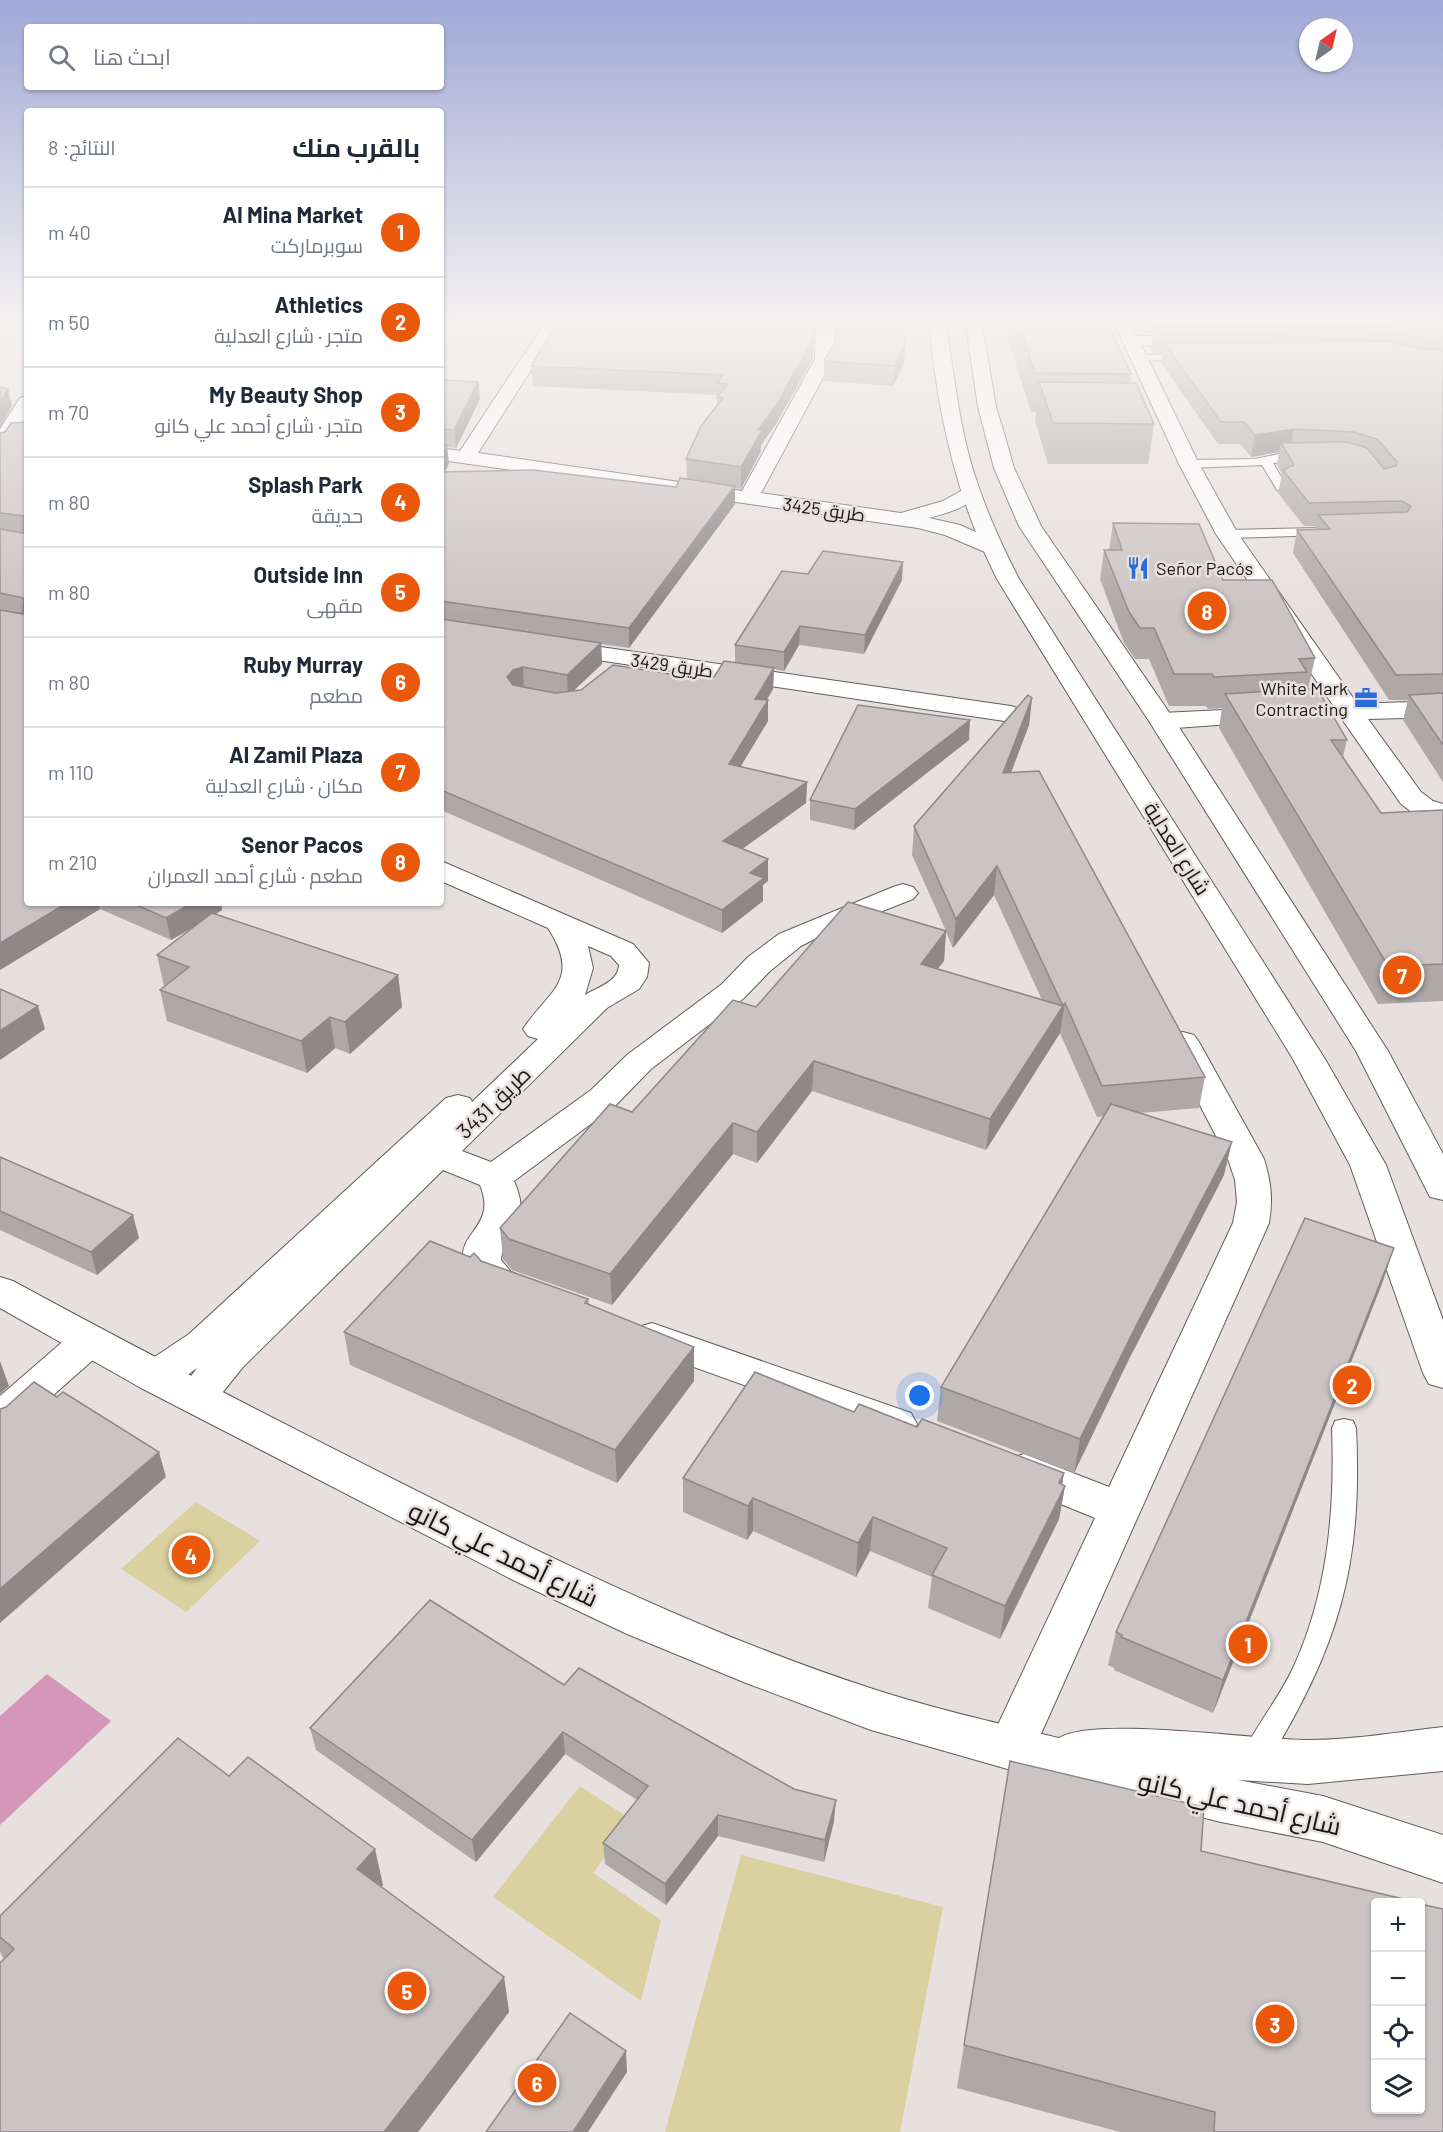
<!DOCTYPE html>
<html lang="ar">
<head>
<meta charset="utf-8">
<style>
  :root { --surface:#fff; --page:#f6f6f7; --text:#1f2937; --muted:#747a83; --line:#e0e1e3; --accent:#ea580c }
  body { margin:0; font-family:Barlow,Cairo,sans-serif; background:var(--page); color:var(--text); direction:rtl }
  .controls { position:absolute; right:18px; bottom:18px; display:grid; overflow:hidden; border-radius:6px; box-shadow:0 2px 4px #0004 }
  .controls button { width:54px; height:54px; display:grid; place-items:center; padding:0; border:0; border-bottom:2px solid var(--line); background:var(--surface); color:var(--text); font:30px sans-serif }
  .compass { position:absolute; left:1299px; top:18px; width:54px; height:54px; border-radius:50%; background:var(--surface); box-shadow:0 2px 4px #0004; rotate:34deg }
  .you { position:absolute; left:920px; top:1396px; width:21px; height:21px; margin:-15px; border:4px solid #fff; border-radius:50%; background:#1a73e8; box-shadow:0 0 0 9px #1a73e833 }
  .badge { display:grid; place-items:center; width:39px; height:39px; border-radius:50%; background:var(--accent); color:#fff; font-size:20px; font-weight:700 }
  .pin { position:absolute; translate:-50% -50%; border:3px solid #fff; box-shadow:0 2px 6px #0006 }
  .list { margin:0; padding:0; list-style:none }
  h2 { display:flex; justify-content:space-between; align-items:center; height:78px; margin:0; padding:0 24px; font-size:26px }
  h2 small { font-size:20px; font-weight:400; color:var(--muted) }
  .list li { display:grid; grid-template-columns:39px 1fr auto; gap:18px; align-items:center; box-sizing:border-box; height:90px; padding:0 24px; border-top:2px solid var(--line) }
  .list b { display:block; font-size:22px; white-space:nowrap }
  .list p { margin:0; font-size:20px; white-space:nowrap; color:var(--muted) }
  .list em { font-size:20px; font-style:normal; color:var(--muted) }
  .icon { flex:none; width:33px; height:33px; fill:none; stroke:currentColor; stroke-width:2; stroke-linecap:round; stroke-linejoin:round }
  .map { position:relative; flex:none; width:1443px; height:2132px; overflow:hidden; direction:ltr }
  .search { position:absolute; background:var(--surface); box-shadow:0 2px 4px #0004; left:24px; top:24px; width:420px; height:66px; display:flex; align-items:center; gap:15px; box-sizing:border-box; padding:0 21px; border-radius:6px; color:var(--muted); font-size:22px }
  .panel { position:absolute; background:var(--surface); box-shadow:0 2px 4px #0004; left:24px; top:108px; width:420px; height:798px; border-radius:6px; direction:rtl }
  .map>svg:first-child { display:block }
</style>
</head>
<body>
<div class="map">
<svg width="1443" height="2132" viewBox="0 0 1443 2132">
  <rect width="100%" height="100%" fill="#e7e0de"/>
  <!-- green -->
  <g fill="#dbd09f">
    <polygon points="196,1502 260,1541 186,1612 121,1569"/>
    <polygon points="580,1786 632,1820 593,1873 661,1920 641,2001 493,1897"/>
    <polygon points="741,1855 943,1907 900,2132 665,2132"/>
  </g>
  <!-- water -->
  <polygon fill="#d497ba" points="47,1674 111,1721 0,1825 0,1716"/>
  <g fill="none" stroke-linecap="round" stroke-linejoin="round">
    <!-- service casing -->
    <g stroke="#635d5b" stroke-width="2">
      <g id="service">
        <polygon points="1188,354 1192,355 1192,359 1137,361 1132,358 1137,355"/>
        <polygon points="1279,454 1305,454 1311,458 1305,462 1273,463 1287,487 1281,491 1277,490 1262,465 1189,468 1183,464 1189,460 1255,459"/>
        <polygon points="1323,528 1329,532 1327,535 1227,538 1221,534 1227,530"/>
        <path d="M1344,1419L1353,1421L1356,1428C1363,1568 1338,1648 1265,1767L1255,1771L1245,1767L1241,1758C1255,1726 1279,1699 1294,1666C1328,1591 1335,1510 1332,1428L1335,1421Z"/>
      </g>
    </g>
    <!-- minor casing -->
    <g stroke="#635d5b" stroke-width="2">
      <g id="minor">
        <path d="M548,318H564L478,453L742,491L815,359L816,326L820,318H836L833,359L761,493L901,513L943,501L970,486L977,488L980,492C969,508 946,513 929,518L960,525L1000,543L1003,548L1000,553L992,555L945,535L918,528L441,460V448L460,451Z"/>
        <polygon points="1131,336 1198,336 1207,341 1198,346 1125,345 1122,341 1125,337"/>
        <polygon points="27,396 27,417 7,448 0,450 0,429 20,398"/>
        <polygon points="559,641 1011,706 1020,709 1024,714 1020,719 1011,722 551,653 547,648 551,643"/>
        <polygon points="1443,701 1443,717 1368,719 1421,792 1433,801 1443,804 1443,820 1413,813 1401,804 1337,712 1341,707 1350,704"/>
        <path d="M441,861L633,944L649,963L647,977L639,989L607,1008L462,1151L491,1162L591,1090L627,1055L722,984L748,957L779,934L893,887L903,884L913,887L918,893L913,899L822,935L801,946L770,971L744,998L651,1069L615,1106L514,1181C533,1224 505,1223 501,1260L511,1272L528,1279L534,1289L528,1299C525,1300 519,1303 515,1303C497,1303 466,1279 463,1261C459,1231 497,1226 480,1185L443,1170L243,1367L210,1408L196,1412L182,1408L176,1397L197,1368C177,1382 166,1396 141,1388L135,1377L141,1366L189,1334L446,1098L458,1095L470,1098L472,1102L538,1039L528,1036L523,1029C549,990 582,981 548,928L441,881ZM588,946L611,956L619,965C618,982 598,987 585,995L593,968Z"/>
        <path d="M1183,1032L1194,1035L1199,1042L1264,1159C1271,1182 1273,1199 1269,1223L1028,1763L1011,1770L994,1763L987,1748L1095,1518L1009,1483L1003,1471L1009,1459L1024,1454L1109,1487L1233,1223L1237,1202L1235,1180L1228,1159L1167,1042L1172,1035Z"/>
        <polygon points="652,1323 911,1413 917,1424 911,1435 897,1440 638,1347 633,1337 638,1327"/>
        <polygon points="89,1327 103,1331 108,1341 103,1351 14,1430 0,1435 0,1396 75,1331"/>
      </g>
    </g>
    <!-- tertiary casing -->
    <g stroke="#635d5b" stroke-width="2">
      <g id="tertiary">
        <polygon points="1112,318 1128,318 1199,464 1238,534 1363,712 1359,717 1350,720 1341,717 1216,534 1179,464"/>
        <polygon points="1264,708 1273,711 1277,716 1273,721 1162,729 1153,726 1149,721 1153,716 1162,713"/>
        <path d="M0,1277L13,1281C145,1353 278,1421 411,1488C560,1563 711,1636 870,1688C931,1708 996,1723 1059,1738C1094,1716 1256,1740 1307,1740C1352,1740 1398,1732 1443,1727V1771L1308,1784L1238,1780L1323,1796L1443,1835V1883L1323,1842L1221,1822L1011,1770L871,1730L746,1683L627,1634L513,1580L141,1388L0,1308Z"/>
      </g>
    </g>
    <!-- secondary casing -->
    <g stroke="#635d5b" stroke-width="2">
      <g id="secondary">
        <path d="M929,318H945C954,372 959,430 977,482C988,515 1003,548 1019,579L1325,1059L1386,1165L1443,1320V1388L1429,1384L1423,1373L1350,1165L1293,1059L997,579C956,498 936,408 929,318Z"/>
        <polygon points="965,318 981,318 996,407 1006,440 1014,468 1041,526 1175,721 1388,1051 1443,1154 1443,1200 1430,1197 1356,1051 1149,721 1019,526 994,468 978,407"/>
      </g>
    </g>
    <!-- service -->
    <use href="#service" fill="#fff" fill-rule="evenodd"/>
    <!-- minor -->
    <use href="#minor" fill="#fff" fill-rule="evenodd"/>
    <!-- tertiary -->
    <use href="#tertiary" fill="#fff" fill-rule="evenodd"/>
    <!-- secondary -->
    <use href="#secondary" fill="#fff" fill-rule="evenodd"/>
  </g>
  <!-- wall -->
  <g fill="#afa8a9" fill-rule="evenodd">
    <polygon points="1006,318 1105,318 1131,374 1130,383 1154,424 1148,464 1048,464 1035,421 1036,412 1031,412 1007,335 1008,325"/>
    <polygon points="1129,318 1443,318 1443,782 1403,720 1408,700 1389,700 1293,553 1297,530 1315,530 1316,526 1304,526 1278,493 1282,474 1277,465 1279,452 1251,457 1240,444 1218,444 1161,363 1163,353 1154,353 1151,348 1153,334 1141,334"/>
    <polygon points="814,326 813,358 776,424 761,445 761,451 741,489 735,488 735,504 629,648 601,644 602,664 573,691 689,677 714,677 735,662 735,645 808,574 902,580 864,654 799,645 784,671 774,669 773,689 767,700 768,700 768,721 740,767 807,782 806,803 742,849 768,881 763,885 763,901 722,933 441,810 441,380 478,382 480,399 456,448 447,447 449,463 445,472 676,487 687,479 686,459 717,405 717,395 533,386 531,366"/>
    <polygon points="836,339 905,343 904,363 893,386 824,381 824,361"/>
    <polygon points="27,422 27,903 221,903 222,910 216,914 398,975 402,1007 350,1054 335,1048 307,1073 167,1021 160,990 164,986 157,955 193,928 171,940 100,909 0,970 0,433"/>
    <polygon points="1113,523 1223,580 1315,658 1308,689 1347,740 1343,757 1381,813 1443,810 1443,1001 1378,1004 1219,728 1222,708 1208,709 1206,706 1169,706 1149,659 1135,659 1124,643 1100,579 1104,550 1109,550"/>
    <path d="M1032,698L1029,725L1011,773L1205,1077L1199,1108L1140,1113L1224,1175L1129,1359L1074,1473L937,1421L941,1387L1104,1116L1097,1117L1060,1033L986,1150L812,1091L757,1163L733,1154L612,1305L512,1270L503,1259L500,1228L632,1112L756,1007L946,931L912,855L914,826ZM994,895L1042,1000L937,969L944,961L946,932L953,948Z"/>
    <polygon points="969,740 854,830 810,820 810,800"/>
    <polygon points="0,1157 139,1238 97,1275 0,1230"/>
    <polygon points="481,1261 588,1299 589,1304 694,1381 617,1483 350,1365 344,1332"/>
    <polygon points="1383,1281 1213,1713 1114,1670 1114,1668 1108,1665 1116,1632"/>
    <polygon points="854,1412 917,1427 1064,1473 1062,1485 1065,1486 1059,1519 1000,1639 928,1608 932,1577 870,1551 856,1577 753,1531 747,1540 683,1512 683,1478"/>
    <polygon points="564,1685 834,1821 824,1862 718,1836 666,1905 605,1864 603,1843 637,1800 565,1754 476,1862 316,1750 310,1728"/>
    <polygon points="1010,1761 1201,1851 1443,2132 1120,2132 957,2088"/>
    <polygon points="229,1776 383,1885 381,1888 504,1977 509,2012 418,2132 0,2132 4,1959 0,1952 0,1916"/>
  </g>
  <!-- shaded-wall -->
  <g fill="#8e8889">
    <polygon points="814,318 819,318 814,326"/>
    <polygon points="813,339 813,358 776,424 761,445 761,451 741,489 741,467 758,430"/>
    <polygon points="905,343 904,363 893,386 895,366"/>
    <polygon points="478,382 480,399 456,448 454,430"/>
    <polygon points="8,389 12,406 0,428 0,403"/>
    <polygon points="1294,429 1290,451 1281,443 1279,452 1251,457 1255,435"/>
    <polygon points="447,446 449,463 441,480 441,458"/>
    <polygon points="735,486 735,504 629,648 629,628"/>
    <polygon points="903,562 902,580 864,654 865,635"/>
    <polygon points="800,626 799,645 784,671 784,652"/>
    <polygon points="601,643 602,664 568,696 567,675"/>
    <polygon points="523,667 524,688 514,691 507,677 513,670"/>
    <polygon points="774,668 773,689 755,719 755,699"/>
    <polygon points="1032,698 1029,725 1000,801 1003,773"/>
    <polygon points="768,700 768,721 729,786 729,764"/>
    <polygon points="970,720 969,740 854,830 855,809"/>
    <polygon points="807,782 806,803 723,863 723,841"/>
    <polygon points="768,859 768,881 763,885 763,901 722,933 722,910 750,873"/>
    <polygon points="997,866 994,895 953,948 956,919"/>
    <polygon points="67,903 99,903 100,909 0,970 0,943"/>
    <polygon points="192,903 221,903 222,910 171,940 166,918"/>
    <polygon points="946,931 944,961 918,994 921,964"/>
    <polygon points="398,975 402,1007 350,1054 345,1022"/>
    <polygon points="1065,1003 1060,1033 986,1150 990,1119"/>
    <polygon points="38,1006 45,1029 0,1060 0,1031"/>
    <polygon points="330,1017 335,1048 307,1073 301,1041"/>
    <polygon points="814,1061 812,1091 757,1163 757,1132"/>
    <polygon points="733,1123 733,1154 612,1305 610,1274"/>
    <polygon points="1232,1142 1224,1175 1129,1359 1074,1473 1080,1439 1136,1326"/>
    <polygon points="133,1215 139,1238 97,1275 91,1252"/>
    <polygon points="1394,1248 1383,1281 1213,1713 1223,1680"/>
    <polygon points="694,1347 694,1381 617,1483 615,1450"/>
    <polygon points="0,1361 9,1386 0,1394"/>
    <polygon points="159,1452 166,1477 0,1623 0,1589"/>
    <polygon points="1064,1473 1060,1495 1065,1486 1059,1519 1000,1639 1005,1606"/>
    <polygon points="753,1498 753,1531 747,1540 748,1506"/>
    <polygon points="873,1517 870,1551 856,1577 858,1543"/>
    <polygon points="563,1732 565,1754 476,1862 472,1840"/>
    <polygon points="836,1800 834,1821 824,1862 825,1840"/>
    <polygon points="718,1815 718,1836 666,1905 665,1884"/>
    <polygon points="375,1849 383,1885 365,1905 357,1869"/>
    <polygon points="504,1977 509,2012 418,2132 384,2132"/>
    <polygon points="626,2051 627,2072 588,2132 573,2132"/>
  </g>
  <!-- building -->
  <g fill="#cbc3c4" stroke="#8e8889" stroke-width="1.5">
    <polygon points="560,318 814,318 813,339 777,404 758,430 762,430 741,467 686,459 701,426 723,398 717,397 728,384 717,383 723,375 531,366"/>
    <polygon points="837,318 902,318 905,343 895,366 824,361 836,339"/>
    <polygon points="1017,318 1105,318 1131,374 1035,373"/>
    <polygon points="1443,323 1443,339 1424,339 1388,331 1157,332 1154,328 1362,328"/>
    <polygon points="1388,341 1423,349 1443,349 1443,674 1396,675 1297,530 1330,529 1318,515 1407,512 1411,506 1402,501 1309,503 1283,470 1294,465 1281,443 1348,442 1367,448 1384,469 1396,466 1397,462 1377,439 1353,432 1294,429 1255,435 1244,422 1221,422 1164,343"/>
    <polygon points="441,380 478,382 454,430 441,429"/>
    <polygon points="1039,382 1136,383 1154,424 1053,423"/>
    <polygon points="0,387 8,389 0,403"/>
    <polygon points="27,422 27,903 67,903 0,943 0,610 23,614 24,598 0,593 0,529 24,533 24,516 0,513 0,433 5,432 11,423"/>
    <polygon points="441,444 447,446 441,458"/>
    <polygon points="533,470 676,487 680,478 735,486 629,628 441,601 441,472"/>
    <polygon points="1113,523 1199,524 1223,580 1272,580 1315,658 1299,659 1307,672 1214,677 1212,674 1174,674 1154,628 1140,628 1129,612 1104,550 1122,550"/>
    <polygon points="823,551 903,562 865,635 800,626 784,652 735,645 782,571 808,574"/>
    <polygon points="441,619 601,643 567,675 523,667 513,670 507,677 513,685 555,693 581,690 613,665 689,677 691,673 714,677 724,661 774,668 755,699 768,700 729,764 807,782 723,841 768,859 750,873 764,878 722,910 441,790"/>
    <polygon points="1317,688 1347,740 1331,740 1381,813 1443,810 1443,964 1388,966 1225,694"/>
    <polygon points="1443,693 1443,745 1409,695"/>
    <polygon points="1028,695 1032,698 1003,773 1039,771 1205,1077 1102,1086 1065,1003 1063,1006 997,866 956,919 914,826"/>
    <polygon points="858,705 970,720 855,809 810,800"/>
    <polygon points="848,902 946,931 921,964 1063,1006 990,1119 814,1061 757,1132 733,1123 610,1274 509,1239 500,1228 610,1104 632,1112 733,1000 756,1007"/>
    <polygon points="132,903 192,903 166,918"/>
    <polygon points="212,913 398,975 345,1022 330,1017 301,1041 160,990 189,967 157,955"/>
    <polygon points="0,989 38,1006 0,1031"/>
    <polygon points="1111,1104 1232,1142 1136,1326 1080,1439 941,1387"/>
    <polygon points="0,1157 133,1215 91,1252 0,1211"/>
    <polygon points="1305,1218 1394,1248 1223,1680 1121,1637 1122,1635 1116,1632"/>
    <polygon points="430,1241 470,1257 474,1253 481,1261 588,1299 585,1303 694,1347 615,1450 344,1332"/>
    <polygon points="755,1372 854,1412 859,1404 917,1427 922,1419 1064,1473 1059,1483 1065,1486 1005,1606 932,1575 947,1548 873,1517 858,1543 753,1498 748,1506 683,1478"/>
    <polygon points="34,1382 57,1397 63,1392 159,1452 0,1589 0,1409 6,1407"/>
    <polygon points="430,1600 564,1685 579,1668 794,1789 836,1800 825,1840 718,1815 665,1884 603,1843 648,1786 563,1732 472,1840 310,1728"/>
    <polygon points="178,1738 229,1776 248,1757 375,1849 357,1869 504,1977 384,2132 0,2132 0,1963 14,1949 0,1937 0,1916"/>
    <polygon points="1010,1761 1204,1807 1201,1851 1416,1902 1376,1902 1376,2109 1420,2109 1420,1904 1443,1909 1443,2132 1214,2132 1215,2112 964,2045"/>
    <polygon points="570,2013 626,2051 573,2132 486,2132"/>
  </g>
  <!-- sky -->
  <linearGradient id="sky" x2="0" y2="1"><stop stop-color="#a0a8d6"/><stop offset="0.52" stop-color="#f4f1f0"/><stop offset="1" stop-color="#f4f1f0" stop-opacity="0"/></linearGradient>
  <rect width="1443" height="616" fill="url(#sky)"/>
  <!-- icons -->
  <defs>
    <g id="restaurant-bare" transform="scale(1.8)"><path d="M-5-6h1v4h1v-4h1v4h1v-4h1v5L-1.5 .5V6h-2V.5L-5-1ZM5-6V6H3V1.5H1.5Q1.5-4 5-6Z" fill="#2a6cd9" stroke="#e7e0de" stroke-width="2.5" paint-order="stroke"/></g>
    <g id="office-bare" transform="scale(1.8)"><path d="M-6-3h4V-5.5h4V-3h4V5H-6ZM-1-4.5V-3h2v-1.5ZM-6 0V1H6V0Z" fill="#2a6cd9" stroke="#e7e0de" stroke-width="2.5" paint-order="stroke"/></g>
  </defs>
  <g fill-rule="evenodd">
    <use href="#restaurant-bare" x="1138" y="568"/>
    <use href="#office-bare" x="1366" y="698"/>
  </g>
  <g text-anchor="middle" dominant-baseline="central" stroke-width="5" stroke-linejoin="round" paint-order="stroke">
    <!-- far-street labels -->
    <g font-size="18" fill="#181615" stroke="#e7e0de">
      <text transform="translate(824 509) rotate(8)">طريق 3425</text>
      <text transform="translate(672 665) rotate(8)">طريق 3429</text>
    </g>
    <!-- far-poi labels -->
    <g font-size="18" fill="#181615" stroke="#e7e0de" text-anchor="start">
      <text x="1156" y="568">Señor Pacós</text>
      <text x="1348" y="688" text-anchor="end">White Mark<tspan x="1348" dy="21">Contracting</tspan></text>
    </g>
    <!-- street labels -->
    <g font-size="21" fill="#181615" stroke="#e7e0de">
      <text transform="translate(1178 848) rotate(58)">شارع العدلية</text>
      <text transform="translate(493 1102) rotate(-44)">طريق 3431</text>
    </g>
    <!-- near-street labels -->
    <g font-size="26" fill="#181615" stroke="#e7e0de">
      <text transform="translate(504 1553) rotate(26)">شارع أحمد علي كانو</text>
      <text transform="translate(1240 1802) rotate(13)">شارع أحمد علي كانو</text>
    </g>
  </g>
</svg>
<div class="controls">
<button>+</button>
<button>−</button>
<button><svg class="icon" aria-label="locate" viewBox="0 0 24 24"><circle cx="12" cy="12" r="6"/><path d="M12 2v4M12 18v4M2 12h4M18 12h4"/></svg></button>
<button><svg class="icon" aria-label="layers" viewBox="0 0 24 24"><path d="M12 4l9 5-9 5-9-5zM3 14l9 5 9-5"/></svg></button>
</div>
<svg class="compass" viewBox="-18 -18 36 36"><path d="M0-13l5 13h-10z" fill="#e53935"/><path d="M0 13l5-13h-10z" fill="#747a83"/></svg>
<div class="you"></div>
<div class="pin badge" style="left:1248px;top:1644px">1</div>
<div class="pin badge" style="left:1352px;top:1385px">2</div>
<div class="pin badge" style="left:1275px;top:2024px">3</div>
<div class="pin badge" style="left:191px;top:1555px">4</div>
<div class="pin badge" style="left:407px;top:1991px">5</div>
<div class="pin badge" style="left:537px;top:2083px">6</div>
<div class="pin badge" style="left:1402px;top:975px">7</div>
<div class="pin badge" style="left:1207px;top:611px">8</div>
<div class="search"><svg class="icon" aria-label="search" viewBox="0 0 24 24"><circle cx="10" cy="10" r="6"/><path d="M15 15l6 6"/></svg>ابحث هنا</div>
<section class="panel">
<h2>بالقرب منك<small>النتائج: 8</small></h2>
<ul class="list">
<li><span class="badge">1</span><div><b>Al Mina Market</b><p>سوبرماركت</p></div><em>40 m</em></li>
<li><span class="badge">2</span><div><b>Athletics</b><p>متجر · شارع العدلية</p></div><em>50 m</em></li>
<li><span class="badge">3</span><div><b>My Beauty Shop</b><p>متجر · شارع أحمد علي كانو</p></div><em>70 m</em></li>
<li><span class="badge">4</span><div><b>Splash Park</b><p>حديقة</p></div><em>80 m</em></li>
<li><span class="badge">5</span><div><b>Outside Inn</b><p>مقهى</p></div><em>80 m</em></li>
<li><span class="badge">6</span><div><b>Ruby Murray</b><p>مطعم</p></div><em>80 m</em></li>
<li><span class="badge">7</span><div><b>Al Zamil Plaza</b><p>مكان · شارع العدلية</p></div><em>110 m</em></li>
<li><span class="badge">8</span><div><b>Senor Pacos</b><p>مطعم · شارع أحمد العمران</p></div><em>210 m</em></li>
</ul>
</section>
</div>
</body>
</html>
